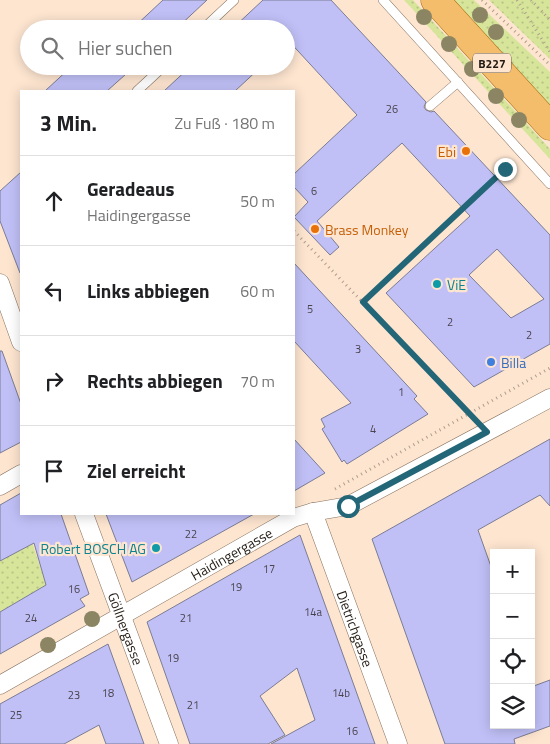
<!DOCTYPE html>
<html lang="de">
<head>
<meta charset="utf-8">
<style>
  :root { --surface:#fff; --page:#f6f6f6; --text:#202124; --muted:#757577; --line:#e0e0e0 }
  body { margin:0; font-family:"Titillium Web",sans-serif; background:var(--page); color:var(--text) }
  .controls { position:absolute; right:15px; bottom:15px; display:grid; overflow:hidden; border-radius:0px; box-shadow:0 2px 12px #0003 }
  .controls button { width:45px; height:45px; display:grid; place-items:center; padding:0; border:0; border-bottom:1px solid var(--line); background:var(--surface); color:var(--text); font:25px sans-serif }
  .stop { position:absolute; width:15px; height:15px; margin:-11px; border:4px solid #226678; border-radius:50%; background:#fff }
  .stop.end { background:#226678; border-color:#fff; box-shadow:0 1px 5px #0008 }
  .list { margin:0; padding:0; list-style:none }
  h2 { display:flex; justify-content:space-between; align-items:center; height:65px; margin:0; padding:0 20px; font-size:21px }
  h2 small { font-size:16px; font-weight:400; color:var(--muted) }
  .list li { display:grid; grid-template-columns:32px 1fr auto; gap:15px; align-items:center; box-sizing:border-box; height:90px; padding:0 20px; border-top:1px solid var(--line) }
  .list b { display:block; font-size:19px; white-space:nowrap }
  .list p { margin:0; font-size:16px; white-space:nowrap; color:var(--muted) }
  .list em { font-size:16px; font-style:normal; color:var(--muted) }
  .icon { flex:none; width:28px; height:28px; fill:none; stroke:currentColor; stroke-width:2; stroke-linecap:round; stroke-linejoin:round }
  .map { position:relative; flex:none; width:550px; height:744px; overflow:hidden }
  .search { position:absolute; background:var(--surface); box-shadow:0 2px 12px #0003; left:20px; top:20px; width:275px; height:55px; display:flex; align-items:center; gap:12px; box-sizing:border-box; padding:0 18px; border-radius:28px; color:var(--muted); font-size:19px }
  .panel { position:absolute; background:var(--surface); box-shadow:0 2px 12px #0003; left:20px; top:90px; width:275px; height:425px; border-radius:0px }
  .map>svg:first-child { display:block }
</style>
</head>
<body>
<div class="map">
<svg width="550" height="744" viewBox="0 0 550 744">
  <defs>
    <pattern id="green-dots" width="8" height="8" patternUnits="userSpaceOnUse" patternTransform="scale(1.25)"><rect width="8" height="8" fill="#d7e59a"/><path d="M2 2h.1M6 6h.1" fill="none" stroke="#b8c484" stroke-width="1.8" stroke-linecap="round"/></pattern>
  </defs>
  <rect width="100%" height="100%" fill="#fde5d0"/>
  <!-- green -->
  <g fill="url(#green-dots)">
    <polygon points="404,0 413,0 550,149 550,159"/>
    <polygon points="452,0 474,0 550,72 550,107"/>
    <polygon points="489,0 550,0 550,59 490,1"/>
    <polygon points="28,529 46,585 0,612 0,561 20,550"/>
  </g>
  <!-- building -->
  <g fill="#c0c0f7" stroke="#7b7c95" fill-rule="evenodd">
    <polygon points="163,0 207,0 176,29 132,29"/>
    <path d="M263,0H331L426,102L424,107L426,110L431,112L434,111L550,235V344L474,387L386,293L470,216L402,143L317,221L339,247L330,255L294,217L308,202L294,187V174L357,115L286,38V29H232ZM497,249L544,299L511,318L469,275Z"/>
    <polygon points="72,66 74,66 82,75 92,66 135,66 107,91 45,91"/>
    <polygon points="191,66 262,66 235,91 164,91"/>
    <polygon points="21,172 21,273 20,273 0,221 0,191"/>
    <polygon points="294,263 417,396 414,399 428,414 347,464 344,460 342,462 322,429 325,427 321,419 351,403 294,341"/>
    <polygon points="0,351 2,351 21,404 21,442 0,453"/>
    <polygon points="294,439 325,473 294,491"/>
    <polygon points="550,439 550,506 540,495 478,530 494,575 494,725 531,725 531,687 550,680 550,726 514,739 515,744 445,744 372,539"/>
    <polygon points="21,493 21,514 61,514 89,594 80,599 85,606 0,654 0,612 46,585 34,543 0,561 0,505"/>
    <polygon points="106,514 254,514 132,582"/>
    <polygon points="300,535 375,744 271,744 315,720 297,668 260,696 285,735 268,744 190,744 147,622"/>
    <polygon points="108,644 144,744 106,744 99,725 64,744 0,744 0,704"/>
  </g>
  <g fill="none" stroke-linecap="round" stroke-linejoin="round">
    <!-- lane casing -->
    <g stroke="#887360" stroke-width="10">
      <g id="lane">
        <polyline points="383,0 550,184"/>
        <polyline points="203,29 234,0"/>
        <polyline points="137,91 164,66"/>
        <polyline points="430,106 458,82"/>
      </g>
    </g>
    <!-- street casing -->
    <g stroke="#887360" stroke-width="19">
      <g id="street">
        <polyline points="0,283 21,342"/>
        <polyline points="0,486 21,474"/>
        <path id="s1" d="M313,512L398,744"/>
        <path id="s2" d="M84,514L169,744"/>
        <path id="s3" d="M0,685L293,518L313,512L348,506L550,398"/>
      </g>
    </g>
    <!-- primary casing -->
    <g stroke="#a5680d" stroke-width="29">
      <polyline id="primary" points="435,0 550,126"/>
    </g>
    <!-- path -->
    <g stroke="#af9d8d" stroke-width="3" stroke-dasharray="1 4" stroke-linecap="butt">
      <polyline points="482,0 550,65"/>
      <polyline points="517,0 550,52"/>
      <polyline points="531,0 550,20"/>
      <polyline points="294,231 474,418"/>
      <polyline points="363,302 512,162"/>
      <polyline points="335,489 550,368"/>
    </g>
    <!-- lane -->
    <use href="#lane" stroke="#fff" stroke-width="9"/>
    <!-- street -->
    <use href="#street" stroke="#fff" stroke-width="18"/>
    <!-- primary -->
    <use href="#primary" stroke="#f3bd6b" stroke-width="28"/>
  </g>
  <!-- trees -->
  <g fill="#8c8564">
    <circle cx="480" cy="15" r="8"/>
    <circle cx="424" cy="17" r="8"/>
    <circle cx="496" cy="32" r="8"/>
    <circle cx="449" cy="44" r="8"/>
    <circle cx="472" cy="69" r="8"/>
    <circle cx="496" cy="96" r="8"/>
    <circle cx="519" cy="120" r="8"/>
    <circle cx="92" cy="619" r="8"/>
    <circle cx="48" cy="645" r="8"/>
  </g>
  <g fill="none" stroke-linecap="round" stroke-linejoin="round">
    <!-- route -->
    <polyline stroke="#226678" stroke-width="6" points="348,506 487,432 363,302 505,169"/>
  </g>
  <!-- markers -->
  <g fill="#e8710a" stroke="#fde5d0" stroke-width="2">
    <circle cx="466" cy="151" r="5"/>
    <circle cx="315" cy="229" r="5"/>
  </g>
  <g fill="#0f9aa8" stroke="#fde5d0" stroke-width="2">
    <circle cx="437" cy="284" r="5"/>
    <circle cx="156" cy="548" r="5"/>
  </g>
  <circle fill="#3f7fe0" stroke="#fde5d0" stroke-width="2" cx="491" cy="362" r="5"/>
  <g text-anchor="middle" dominant-baseline="central" stroke-width="4.5" stroke-linejoin="round" paint-order="stroke">
    <!-- number labels -->
    <g font-size="11" fill="#4a444d">
      <text x="392" y="109">26</text>
      <text x="314" y="191">6</text>
      <text x="310" y="309">5</text>
      <text x="450" y="322">2</text>
      <text x="529" y="335">2</text>
      <text x="358" y="349">3</text>
      <text x="401" y="392">1</text>
      <text x="373" y="429">4</text>
      <text x="191" y="534">22</text>
      <text x="269" y="569">17</text>
      <text x="236" y="587">19</text>
      <text x="74" y="589">16</text>
      <text x="313" y="612">14a</text>
      <text x="31" y="618">24</text>
      <text x="186" y="618">21</text>
      <text x="173" y="658">19</text>
      <text x="108" y="693">18</text>
      <text x="341" y="693">14b</text>
      <text x="74" y="695">23</text>
      <text x="193" y="705">21</text>
      <text x="16" y="715">25</text>
      <text x="352" y="731">16</text>
    </g>
    <!-- shield labels -->
    <rect fill="#fde5d0" stroke="#64584c" stroke-width="1" x="473" y="53.5" width="38" height="19" rx="4"/>
    <g font-size="12" font-weight="bold" fill="#231b14">
      <text x="492" y="63">B227</text>
    </g>
    <!-- food labels -->
    <g font-size="14" fill="#c56008" stroke="#fde5d0" text-anchor="end">
      <text x="456" y="151">Ebi</text>
      <text x="325" y="229" text-anchor="start">Brass Monkey</text>
    </g>
    <!-- culture labels -->
    <g font-size="14" fill="#0d838f" stroke="#fde5d0" text-anchor="start">
      <text x="447" y="284">ViE</text>
      <text x="146" y="548" text-anchor="end">Robert BOSCH AG</text>
    </g>
    <!-- shop labels -->
    <g font-size="14" fill="#366cbe" stroke="#fde5d0" text-anchor="start">
      <text x="501" y="362">Billa</text>
    </g>
    <!-- street labels -->
    <g font-size="14" fill="#231b14" stroke="#fde5d0">
      <text stroke="none"><textPath href="#s3" startOffset="266">Haidingergasse</textPath></text>
      <text stroke="none"><textPath href="#s1" startOffset="124">Dietrichgasse</textPath></text>
      <text stroke="none"><textPath href="#s2" startOffset="122">Göllnergasse</textPath></text>
    </g>
  </g>
</svg>
<div class="controls">
<button>+</button>
<button>−</button>
<button><svg class="icon" aria-label="locate" viewBox="0 0 24 24"><circle cx="12" cy="12" r="6"/><path d="M12 2v4M12 18v4M2 12h4M18 12h4"/></svg></button>
<button><svg class="icon" aria-label="layers" viewBox="0 0 24 24"><path d="M12 4l9 5-9 5-9-5zM3 14l9 5 9-5"/></svg></button>
</div>
<div class="stop" style="left:348px;top:506px"></div>
<div class="stop end" style="left:505px;top:169px"></div>
<div class="search"><svg class="icon" aria-label="search" viewBox="0 0 24 24"><circle cx="10" cy="10" r="6"/><path d="M15 15l6 6"/></svg>Hier suchen</div>
<section class="panel">
<h2>3 Min.<small>Zu Fuß · 180 m</small></h2>
<ul class="list">
<li><svg class="icon" aria-label="ahead" viewBox="0 0 24 24"><path d="M12 20V5M6 11l6-6 6 6"/></svg><div><b>Geradeaus</b><p>Haidingergasse</p></div><em>50 m</em></li>
<li><svg class="icon" aria-label="left" viewBox="0 0 24 24"><path d="M17 20v-9H6M10 6l-5 5 5 5"/></svg><div><b>Links abbiegen</b></div><em>60 m</em></li>
<li><svg class="icon" aria-label="right" viewBox="0 0 24 24"><path d="M7 20v-9h11M14 6l5 5-5 5"/></svg><div><b>Rechts abbiegen</b></div><em>70 m</em></li>
<li><svg class="icon" aria-label="arrive" viewBox="0 0 24 24"><path d="M6 21V4h12l-3 4 3 4H6"/></svg><div><b>Ziel erreicht</b></div></li>
</ul>
</section>
</div>
</body>
</html>
